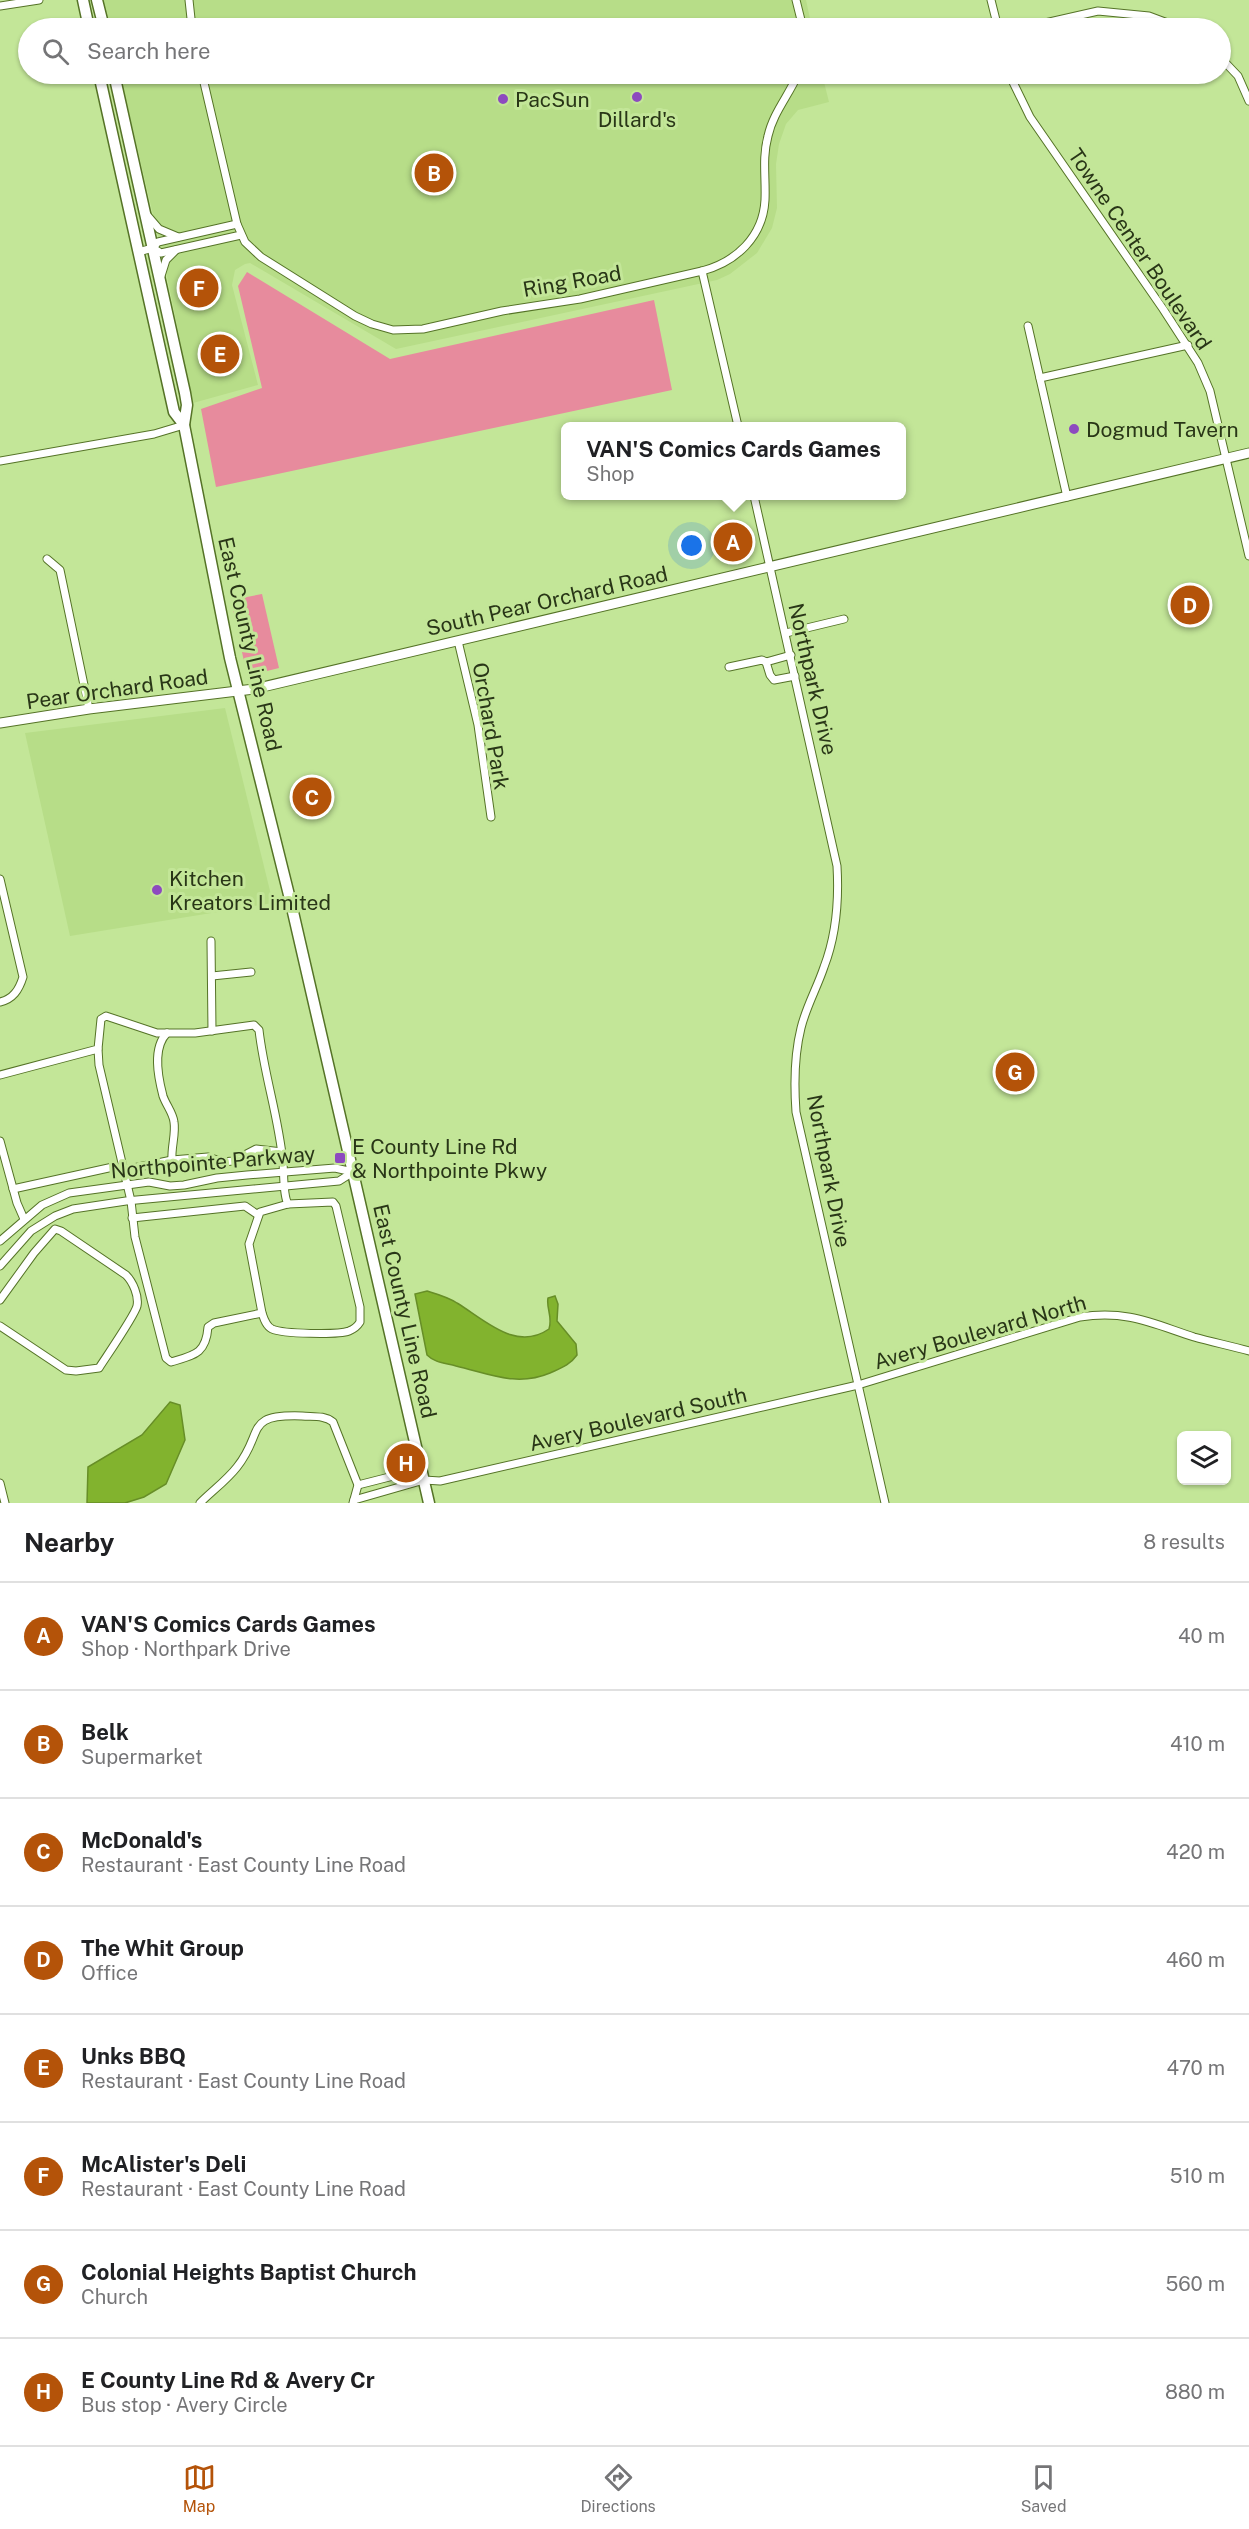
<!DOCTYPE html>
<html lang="en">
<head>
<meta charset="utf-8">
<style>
  :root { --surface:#fff; --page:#f6f6f6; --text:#202124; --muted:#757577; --line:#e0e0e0; --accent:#b45309 }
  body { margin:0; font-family:"Public Sans",sans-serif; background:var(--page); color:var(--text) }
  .controls { position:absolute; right:18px; bottom:18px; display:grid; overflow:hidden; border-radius:9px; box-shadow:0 2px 4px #0004 }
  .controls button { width:54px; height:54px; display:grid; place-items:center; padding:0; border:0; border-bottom:2px solid var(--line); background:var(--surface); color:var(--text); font:30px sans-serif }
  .you { position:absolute; left:692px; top:546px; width:21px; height:21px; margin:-15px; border:4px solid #fff; border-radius:50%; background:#1a73e8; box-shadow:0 0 0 9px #1a73e833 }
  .badge { display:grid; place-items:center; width:39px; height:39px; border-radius:50%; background:var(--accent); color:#fff; font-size:20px; font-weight:700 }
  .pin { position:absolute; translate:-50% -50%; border:3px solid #fff; box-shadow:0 2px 6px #0006 }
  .popup { position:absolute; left:561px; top:422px; width:345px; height:78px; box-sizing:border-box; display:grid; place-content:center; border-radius:9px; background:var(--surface); filter:drop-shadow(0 2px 4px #0005); font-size:20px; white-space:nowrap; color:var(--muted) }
  .popup b { font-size:22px; color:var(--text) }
  .popup::after { content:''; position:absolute; left:50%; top:100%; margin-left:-12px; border:12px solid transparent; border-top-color:var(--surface) }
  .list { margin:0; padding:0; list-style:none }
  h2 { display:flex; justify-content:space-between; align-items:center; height:78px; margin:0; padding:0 24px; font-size:26px }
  h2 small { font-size:20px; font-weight:400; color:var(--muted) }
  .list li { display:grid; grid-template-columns:39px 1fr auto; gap:18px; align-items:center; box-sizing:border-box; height:108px; padding:0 24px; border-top:2px solid var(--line) }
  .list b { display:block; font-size:22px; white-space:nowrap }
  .list p { margin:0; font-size:20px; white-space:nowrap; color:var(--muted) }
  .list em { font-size:20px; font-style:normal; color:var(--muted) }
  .icon { flex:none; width:33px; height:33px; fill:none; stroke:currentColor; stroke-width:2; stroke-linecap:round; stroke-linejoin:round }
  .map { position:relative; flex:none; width:1249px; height:1503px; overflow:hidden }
  .search { position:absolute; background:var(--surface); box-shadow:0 2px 4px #0004; left:18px; right:18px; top:18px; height:66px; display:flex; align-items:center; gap:15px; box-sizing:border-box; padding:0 21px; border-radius:33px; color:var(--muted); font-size:22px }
  .sheet { height:942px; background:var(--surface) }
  nav { display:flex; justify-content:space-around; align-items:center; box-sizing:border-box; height:84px; border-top:2px solid var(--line); background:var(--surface); font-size:16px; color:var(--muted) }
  nav a { display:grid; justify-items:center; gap:3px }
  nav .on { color:var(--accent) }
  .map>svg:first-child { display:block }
</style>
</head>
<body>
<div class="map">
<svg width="1249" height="1503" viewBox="0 0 1249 1503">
  <rect width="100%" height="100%" fill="#c3e698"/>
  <!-- built -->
  <g fill="#b7dd88">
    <polygon points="103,0 806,0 812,28 110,28"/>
    <polygon points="120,74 822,74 829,102 798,110 786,124 779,144 776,164 777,208 772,228 757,253 730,274 717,280 396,349 250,263 245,264 235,270 232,285 258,385 193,403 163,257"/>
    <polygon points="225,708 273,903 70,936 25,733"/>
  </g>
  <!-- green -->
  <g fill="#e78b9d">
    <polygon points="247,272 390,359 654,300 672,390 216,487 201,409 262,388 238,286"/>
    <polygon points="262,594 279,668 251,675 246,671 231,600"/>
  </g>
  <!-- water -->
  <g fill="#82b32e" stroke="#678e27" stroke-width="1.5">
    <path d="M427,1291C437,1294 448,1297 457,1303C485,1320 516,1352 549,1329C553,1317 546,1308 548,1298L555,1296L558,1304L557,1321L576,1344L577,1355C570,1365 561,1368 550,1373C517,1387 490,1374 456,1366C446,1363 435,1363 427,1355L415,1294Z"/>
    <polygon points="170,1402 180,1405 185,1440 166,1484 144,1497 125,1503 87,1503 88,1467 142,1435"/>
  </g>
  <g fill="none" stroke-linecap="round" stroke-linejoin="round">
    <!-- minor casing -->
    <g stroke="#557327" stroke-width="9">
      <g id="minor">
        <polyline points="189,0 192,28"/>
        <polyline points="796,0 803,28"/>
        <polyline points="991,0 998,28"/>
        <polyline points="0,6 39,0"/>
        <polyline points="1023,28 1098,11 1149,16 1181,28"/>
        <polyline points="1220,57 1238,76 1249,101"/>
        <path d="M202,74L237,224L245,242L261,257L355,316L372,324L393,330L423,329L502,311L580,299L702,271C736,262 763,237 765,200C766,178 762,158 768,136C773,113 789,95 798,74"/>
        <polyline points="1009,74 1030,117 1163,309 1198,363 1210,391 1249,556"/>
        <polyline points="147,215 159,229 178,237"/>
        <polyline points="153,248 161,253 241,235"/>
        <polyline points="138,252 153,248 158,242 237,224"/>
        <polyline points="702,271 738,426"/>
        <polyline points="161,276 166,260 176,250"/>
        <polyline points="1028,326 1067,497"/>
        <polyline points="1040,378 1188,345"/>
        <polyline points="0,461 154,434 184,425"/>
        <path d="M754,496L837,866C839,900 836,936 824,967C817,988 806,1007 801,1028C794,1056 794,1084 796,1112L885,1503"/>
        <polyline points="47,559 60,570 89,709"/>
        <polyline points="786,633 844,619"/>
        <polyline points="458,641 478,725 491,817"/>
        <polyline points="766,662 770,675 774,680 795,676"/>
        <polyline points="729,667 762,660 766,662 791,655"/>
        <path d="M0,879L23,977C19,990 13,999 0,1002"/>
        <polyline points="211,941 212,1031"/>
        <polyline points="212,976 251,972"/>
        <path d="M167,1033C152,1048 158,1077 163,1096C166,1105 173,1113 174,1122C176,1134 171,1147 172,1160"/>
        <path d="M98,1049L99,1065L131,1201L135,1237L166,1358L171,1362C194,1355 206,1354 208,1327L214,1323L262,1313"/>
        <path d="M0,1075L98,1049L101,1019L106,1016L157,1033H195L254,1025L259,1030C264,1075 279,1118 283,1163C284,1174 283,1196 288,1204"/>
        <polyline points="0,1141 17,1203 24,1219"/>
        <polyline points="13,1189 113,1167 124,1170 172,1160 208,1157 223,1162 233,1161 256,1149 282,1152"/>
        <path d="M333,1202L336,1206L360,1307V1322C357,1327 354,1329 349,1331C338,1335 283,1334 272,1329C266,1326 264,1319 262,1313L249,1244L260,1212L288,1204Z"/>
        <polyline points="132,1218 245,1206 258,1215"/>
        <polyline points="0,1241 42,1205 69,1193 149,1182 170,1186 184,1185 217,1178 247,1175 335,1168 353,1172"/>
        <polyline points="0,1266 31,1231 55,1216 73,1209 126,1201 339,1181 353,1172"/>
        <path d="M0,1300L34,1253L55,1229L61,1231L126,1275C133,1282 139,1296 137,1306C135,1315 106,1357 99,1368L76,1371L66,1370L0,1326"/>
        <path d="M424,1480L440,1481L858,1385L1080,1317C1127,1310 1151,1323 1194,1337C1212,1342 1231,1346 1249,1351"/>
        <polyline points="0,1483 5,1503"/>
        <polyline points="354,1500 424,1480 405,1473 358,1485"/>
        <path d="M200,1503C212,1491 227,1480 237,1467C265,1432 243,1414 302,1416C313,1417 324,1415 333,1422L358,1485L353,1503"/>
      </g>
    </g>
    <!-- tertiary casing -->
    <g stroke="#557327" stroke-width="11">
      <polyline id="tertiary" points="0,723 89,709 254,689 1249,453"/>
    </g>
    <!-- secondary casing -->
    <g stroke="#557327" stroke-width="13">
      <g id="secondary">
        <polyline points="83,0 89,28"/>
        <polyline points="97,0 104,28"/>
        <polyline points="99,74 174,412 184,425"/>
        <polyline points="114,74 185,393 187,405 184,425 230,658 290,899 429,1503"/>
      </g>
    </g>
    <!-- minor -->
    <use href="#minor" stroke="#fff" stroke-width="7"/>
    <!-- tertiary -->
    <use href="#tertiary" stroke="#fff" stroke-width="9"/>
    <!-- secondary -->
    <use href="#secondary" stroke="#fff" stroke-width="10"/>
  </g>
  <!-- markers -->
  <g fill="#8d4abf" stroke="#c3e698" stroke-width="2">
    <circle cx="637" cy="97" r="6"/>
    <circle cx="503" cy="99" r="6"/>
    <circle cx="1074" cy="429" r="6"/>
    <circle cx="157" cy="890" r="6"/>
    <rect x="334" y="1152" width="12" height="12" rx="3"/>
  </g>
  <g text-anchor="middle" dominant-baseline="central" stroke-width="6" stroke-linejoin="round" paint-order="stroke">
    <!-- poi labels -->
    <g font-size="21" fill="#293617" stroke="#c3e698" text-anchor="start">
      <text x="515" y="99">PacSun</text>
      <text x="637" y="119" text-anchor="middle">Dillard's</text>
      <text x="1086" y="429">Dogmud Tavern</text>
      <text x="169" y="878">Kitchen<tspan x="169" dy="24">Kreators Limited</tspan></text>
      <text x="352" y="1146">E County Line Rd<tspan x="352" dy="24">&amp; Northpointe Pkwy</tspan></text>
    </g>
    <!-- street labels -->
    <g font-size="21" fill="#293617" stroke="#c3e698">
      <text transform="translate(1140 249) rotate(56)">Towne Center Boulevard</text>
      <text transform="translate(572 281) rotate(-10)">Ring Road</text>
      <text transform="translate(547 601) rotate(-13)">South Pear Orchard Road</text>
      <text transform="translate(250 644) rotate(77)">East County Line Road</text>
      <text transform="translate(813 679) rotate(77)">Northpark Drive</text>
      <text transform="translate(117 689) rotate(-8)">Pear Orchard Road</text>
      <text transform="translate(491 726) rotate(80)">Orchard Park</text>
      <text transform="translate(213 1162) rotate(-5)">Northpointe Parkway</text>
      <text transform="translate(829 1171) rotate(79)">Northpark Drive</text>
      <text transform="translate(405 1311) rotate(77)">East County Line Road</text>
      <text transform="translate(980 1332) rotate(-16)">Avery Boulevard North</text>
      <text transform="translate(638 1419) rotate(-13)">Avery Boulevard South</text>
    </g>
  </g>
</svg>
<div class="controls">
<button><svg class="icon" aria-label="layers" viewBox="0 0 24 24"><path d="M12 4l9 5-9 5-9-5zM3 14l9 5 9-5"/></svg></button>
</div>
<div class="you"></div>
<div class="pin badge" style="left:733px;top:542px">A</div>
<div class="popup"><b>VAN'S Comics Cards Games</b>Shop</div>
<div class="pin badge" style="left:434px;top:173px">B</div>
<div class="pin badge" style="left:312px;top:797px">C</div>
<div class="pin badge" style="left:1190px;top:605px">D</div>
<div class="pin badge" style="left:220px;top:354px">E</div>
<div class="pin badge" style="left:199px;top:288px">F</div>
<div class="pin badge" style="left:1015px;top:1072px">G</div>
<div class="pin badge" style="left:406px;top:1463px">H</div>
<div class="search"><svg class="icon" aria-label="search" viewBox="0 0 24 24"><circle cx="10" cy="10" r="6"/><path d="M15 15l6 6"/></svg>Search here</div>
</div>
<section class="sheet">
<h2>Nearby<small>8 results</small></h2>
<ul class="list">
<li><span class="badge">A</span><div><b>VAN'S Comics Cards Games</b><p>Shop · Northpark Drive</p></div><em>40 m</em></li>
<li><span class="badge">B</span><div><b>Belk</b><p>Supermarket</p></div><em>410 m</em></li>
<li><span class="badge">C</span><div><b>McDonald's</b><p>Restaurant · East County Line Road</p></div><em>420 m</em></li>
<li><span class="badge">D</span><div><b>The Whit Group</b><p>Office</p></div><em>460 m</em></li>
<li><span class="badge">E</span><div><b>Unks BBQ</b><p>Restaurant · East County Line Road</p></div><em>470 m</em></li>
<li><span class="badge">F</span><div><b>McAlister's Deli</b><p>Restaurant · East County Line Road</p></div><em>510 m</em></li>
<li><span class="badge">G</span><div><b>Colonial Heights Baptist Church</b><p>Church</p></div><em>560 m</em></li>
<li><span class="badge">H</span><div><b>E County Line Rd &amp; Avery Cr</b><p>Bus stop · Avery Circle</p></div><em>880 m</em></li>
</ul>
</section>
<nav>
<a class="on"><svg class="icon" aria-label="map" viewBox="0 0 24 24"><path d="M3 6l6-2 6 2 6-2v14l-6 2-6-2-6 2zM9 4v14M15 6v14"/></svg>Map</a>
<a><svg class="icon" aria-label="directions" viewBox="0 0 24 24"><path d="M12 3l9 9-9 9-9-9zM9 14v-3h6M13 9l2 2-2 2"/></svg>Directions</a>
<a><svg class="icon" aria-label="saved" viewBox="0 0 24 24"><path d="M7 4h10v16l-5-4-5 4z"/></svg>Saved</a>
</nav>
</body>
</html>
